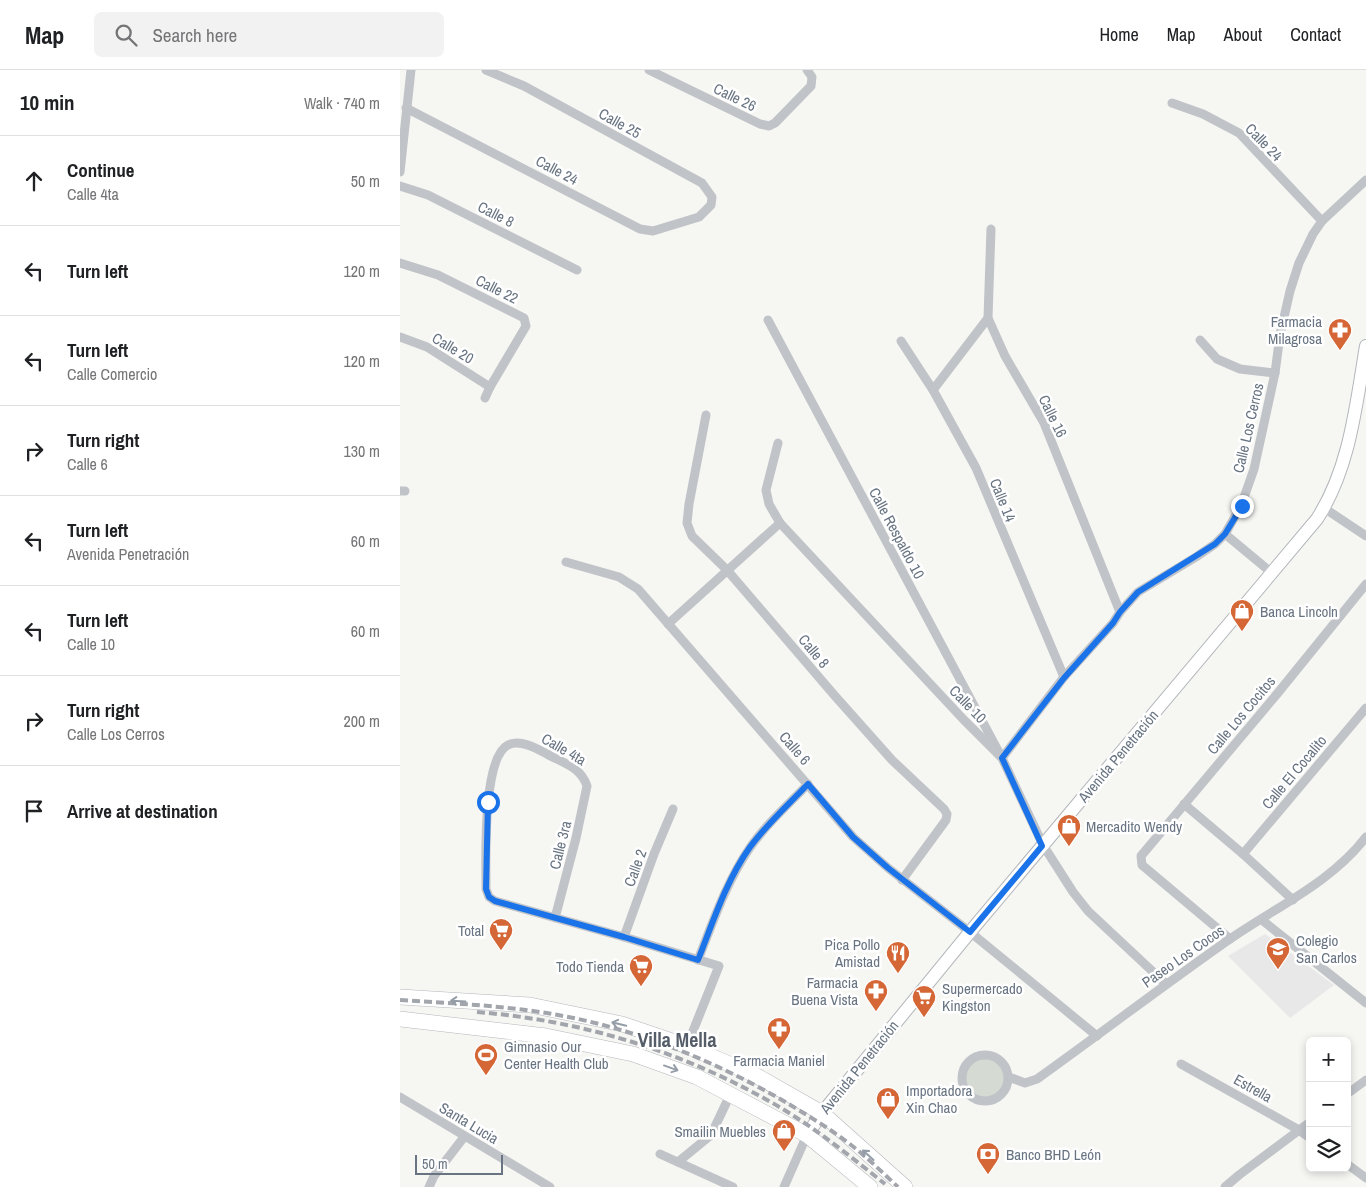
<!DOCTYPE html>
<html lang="en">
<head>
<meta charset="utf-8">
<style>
  :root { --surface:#fff; --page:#f2f2f2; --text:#202124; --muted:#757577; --line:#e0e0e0 }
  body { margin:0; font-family:"Archivo Narrow",sans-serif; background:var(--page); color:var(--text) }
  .controls { position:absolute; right:15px; bottom:15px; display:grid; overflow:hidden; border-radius:8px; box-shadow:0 2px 8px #0003 }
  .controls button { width:45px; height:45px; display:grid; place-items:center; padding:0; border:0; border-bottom:1px solid var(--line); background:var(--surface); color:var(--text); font:25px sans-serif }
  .scale { position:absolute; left:15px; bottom:12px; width:88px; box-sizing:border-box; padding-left:5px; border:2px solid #687482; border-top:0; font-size:14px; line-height:18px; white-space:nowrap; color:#687482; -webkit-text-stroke:4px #fff; paint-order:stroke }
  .stop { position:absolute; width:15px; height:15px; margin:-11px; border:4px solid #1a73e8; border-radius:50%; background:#fff }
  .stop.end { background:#1a73e8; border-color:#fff; box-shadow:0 1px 5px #0008 }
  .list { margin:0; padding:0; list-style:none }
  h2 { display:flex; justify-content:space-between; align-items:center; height:65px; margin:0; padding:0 20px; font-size:21px }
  h2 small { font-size:16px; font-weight:400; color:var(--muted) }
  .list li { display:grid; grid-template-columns:32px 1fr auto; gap:15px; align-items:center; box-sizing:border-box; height:90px; padding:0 20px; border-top:1px solid var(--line) }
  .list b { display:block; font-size:19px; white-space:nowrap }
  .list p { margin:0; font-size:16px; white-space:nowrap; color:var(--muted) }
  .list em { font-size:16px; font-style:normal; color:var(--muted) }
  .icon { flex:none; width:28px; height:28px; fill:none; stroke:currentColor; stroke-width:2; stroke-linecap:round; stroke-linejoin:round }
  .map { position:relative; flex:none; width:966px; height:1117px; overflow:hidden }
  header { display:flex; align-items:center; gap:30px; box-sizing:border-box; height:70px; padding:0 25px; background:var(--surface); border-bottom:1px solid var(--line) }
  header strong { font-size:24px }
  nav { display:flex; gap:28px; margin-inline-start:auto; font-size:18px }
  .search { width:350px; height:45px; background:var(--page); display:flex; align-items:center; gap:12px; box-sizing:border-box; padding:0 18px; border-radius:8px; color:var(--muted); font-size:19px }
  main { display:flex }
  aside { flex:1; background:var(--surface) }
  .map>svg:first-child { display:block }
</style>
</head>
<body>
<header>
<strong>Map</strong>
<div class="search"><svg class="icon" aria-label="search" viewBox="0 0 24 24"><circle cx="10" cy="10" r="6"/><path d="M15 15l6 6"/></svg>Search here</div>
<nav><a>Home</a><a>Map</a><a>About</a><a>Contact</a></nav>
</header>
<main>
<aside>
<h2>10 min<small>Walk · 740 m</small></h2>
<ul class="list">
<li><svg class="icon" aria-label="ahead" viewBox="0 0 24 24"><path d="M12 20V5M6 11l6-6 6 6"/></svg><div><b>Continue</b><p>Calle 4ta</p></div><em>50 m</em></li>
<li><svg class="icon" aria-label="left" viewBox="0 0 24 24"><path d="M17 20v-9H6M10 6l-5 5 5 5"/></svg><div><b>Turn left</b></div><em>120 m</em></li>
<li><svg class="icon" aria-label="left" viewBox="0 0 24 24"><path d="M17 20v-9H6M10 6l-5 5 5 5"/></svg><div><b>Turn left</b><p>Calle Comercio</p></div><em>120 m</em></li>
<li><svg class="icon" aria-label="right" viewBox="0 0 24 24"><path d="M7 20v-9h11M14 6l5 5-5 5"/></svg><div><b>Turn right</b><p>Calle 6</p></div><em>130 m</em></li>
<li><svg class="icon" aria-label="left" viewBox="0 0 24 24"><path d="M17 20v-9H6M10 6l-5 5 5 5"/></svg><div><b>Turn left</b><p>Avenida Penetración</p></div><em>60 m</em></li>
<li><svg class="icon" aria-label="left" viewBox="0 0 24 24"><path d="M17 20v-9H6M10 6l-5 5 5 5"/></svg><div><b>Turn left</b><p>Calle 10</p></div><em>60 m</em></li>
<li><svg class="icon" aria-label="right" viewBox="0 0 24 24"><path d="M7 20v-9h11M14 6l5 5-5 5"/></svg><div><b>Turn right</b><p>Calle Los Cerros</p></div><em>200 m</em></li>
<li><svg class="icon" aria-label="arrive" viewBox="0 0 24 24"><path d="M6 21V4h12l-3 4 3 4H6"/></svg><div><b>Arrive at destination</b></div></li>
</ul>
</aside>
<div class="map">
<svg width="966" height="1117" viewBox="0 0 966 1117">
  <rect width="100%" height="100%" fill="#f6f6f3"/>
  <!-- built -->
  <polygon fill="#e7e8e7" points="865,864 934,915 890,948 828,886"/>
  <!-- green -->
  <circle fill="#d5dbd3" cx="586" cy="1007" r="20"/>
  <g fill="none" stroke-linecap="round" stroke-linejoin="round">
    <!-- secondary casing -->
    <g stroke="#b3b7bb" stroke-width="14">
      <path id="secondary" d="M407,1065L422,1043L570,862L917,449C950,398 956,335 966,276"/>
    </g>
    <!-- primary casing -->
    <g stroke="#b4b7bb" stroke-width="16">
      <g id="primary">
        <polyline points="0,927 130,935 222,954 287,976 355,1005 422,1043 505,1117"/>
        <polyline points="0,949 146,966 233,984 297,1007 407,1065 470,1117"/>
      </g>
    </g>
    <!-- street -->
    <g stroke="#c0c3c7" stroke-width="9">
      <polyline points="249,0 360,54 369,56 375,53 411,16 412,7 407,0"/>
      <polyline points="772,33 803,44 839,63 922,151"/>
      <polyline points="6,38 240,159 253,161 299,147 311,135 312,127 302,113 124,16 86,0"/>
      <polyline points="0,102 11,0"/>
      <polyline points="0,116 28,125 177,200"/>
      <polyline points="591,159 588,248 605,286 644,353 720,542"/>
      <polyline points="0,193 38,205 124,248 126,256 90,317 85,328"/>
      <polyline points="368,250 602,688 664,607 713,553 720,542 738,522 796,487 815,474 825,464 841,436 854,399 875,303 880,265 890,221 899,193 913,164 922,151 966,110"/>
      <polyline points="0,267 27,277 90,317"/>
      <polyline points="800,270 817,289 840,299 875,303"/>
      <polyline points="501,271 533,320 576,398 664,607"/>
      <polyline points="533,320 588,248"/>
      <polyline points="306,345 289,434 287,453 292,466 327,500 435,626 492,690 544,739 547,744 546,750 502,810"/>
      <polyline points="378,373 366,420 369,434 380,453 563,649 602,688 643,775 673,822 688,841 766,914"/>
      <polyline points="0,421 5,421"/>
      <polyline points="924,438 966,466"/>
      <polyline points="825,464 872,503"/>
      <polyline points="166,492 219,507 238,519 453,767 488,798 570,862 697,966"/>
      <polyline points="268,554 380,453"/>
      <polyline points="784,734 843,784 893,830"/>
      <polyline points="843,784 966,638"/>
      <path d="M155,848L176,768L187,716C181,697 163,693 147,684C136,678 120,669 108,675C82,688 86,792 86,819L89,827L95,831L224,867L319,896L287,976"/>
      <polyline points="862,850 966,933"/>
      <polyline points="224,867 254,784 273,739"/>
      <polyline points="830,869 742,795 741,786 877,624 966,514"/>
      <path d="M298,890C313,852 326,813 349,779C365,755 388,735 408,714"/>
      <circle cx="585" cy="1008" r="23"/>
      <polyline points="781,994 899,1060 910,1068"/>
      <path d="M609,1007L625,1013L637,1009C701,963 763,916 827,871C874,838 931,813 966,767"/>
      <polyline points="947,1024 966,1010"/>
      <polyline points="0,1027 150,1117"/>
      <polyline points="260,1084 333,1117"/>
      <polyline points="278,1092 311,1065 330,1025"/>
      <polyline points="947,1094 966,1108"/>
      <polyline points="29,1117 34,1106 64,1067"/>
      <polyline points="384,1117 407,1065"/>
      <polyline points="825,1117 839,1105 910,1052"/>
    </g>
    <!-- secondary -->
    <use href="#secondary" stroke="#fff" stroke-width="12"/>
    <!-- primary -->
    <use href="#primary" stroke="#fff" stroke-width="15"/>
    <!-- rail -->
    <g stroke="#a2a6ac" stroke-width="4" stroke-dasharray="8 4" stroke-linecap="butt">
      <path d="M0,930C47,933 93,935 140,942C227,955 310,988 387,1033C412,1048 439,1064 462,1084C474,1094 486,1106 498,1117"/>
      <path d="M77,942C176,950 271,978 358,1025C404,1049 445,1082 485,1114"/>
    </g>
  </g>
  <!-- one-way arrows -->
  <defs><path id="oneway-shaft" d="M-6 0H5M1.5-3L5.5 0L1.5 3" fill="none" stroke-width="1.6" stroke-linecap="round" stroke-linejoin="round" transform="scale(1.25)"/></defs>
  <g stroke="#959ea8">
    <use href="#oneway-shaft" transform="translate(58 931) rotate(-177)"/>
    <use href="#oneway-shaft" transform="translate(219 954) rotate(-166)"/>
    <use href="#oneway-shaft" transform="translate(271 998) rotate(20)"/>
    <use href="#oneway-shaft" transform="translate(468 1085) rotate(-138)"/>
  </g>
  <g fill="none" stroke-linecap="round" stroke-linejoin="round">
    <!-- route -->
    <path stroke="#1a73e8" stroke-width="6" d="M88,732L86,819L89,827L95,831L224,867L298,890C313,852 326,811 350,777C367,754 388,735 408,714L453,767L488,798L570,862L642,776L602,688L664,608L713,553L720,542L738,522L815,474L825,464L842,436"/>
  </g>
  <!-- icons -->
  <defs>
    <g id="pharmacy-pin" transform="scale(1.25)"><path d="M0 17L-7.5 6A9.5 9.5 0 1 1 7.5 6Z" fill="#d56635" stroke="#fff"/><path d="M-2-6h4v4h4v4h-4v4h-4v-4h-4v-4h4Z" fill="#fff"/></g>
    <g id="shop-pin" transform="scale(1.25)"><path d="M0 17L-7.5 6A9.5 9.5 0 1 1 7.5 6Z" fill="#d56635" stroke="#fff"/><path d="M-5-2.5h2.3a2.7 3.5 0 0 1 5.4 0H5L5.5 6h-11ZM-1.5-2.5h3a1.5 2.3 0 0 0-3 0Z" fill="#fff"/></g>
    <g id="supermarket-pin" transform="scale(1.25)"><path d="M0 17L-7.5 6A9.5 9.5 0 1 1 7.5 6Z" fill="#d56635" stroke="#fff"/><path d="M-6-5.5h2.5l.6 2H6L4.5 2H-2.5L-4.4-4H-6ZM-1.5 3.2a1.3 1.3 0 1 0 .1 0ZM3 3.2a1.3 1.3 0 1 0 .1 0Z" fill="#fff"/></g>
    <g id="university-pin" transform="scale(1.25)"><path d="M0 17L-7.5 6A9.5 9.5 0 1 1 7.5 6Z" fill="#d56635" stroke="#fff"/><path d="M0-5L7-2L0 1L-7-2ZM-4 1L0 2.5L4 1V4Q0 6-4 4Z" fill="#fff"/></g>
    <g id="restaurant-pin" transform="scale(1.25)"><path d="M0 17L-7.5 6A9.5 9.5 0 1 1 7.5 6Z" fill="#d56635" stroke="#fff"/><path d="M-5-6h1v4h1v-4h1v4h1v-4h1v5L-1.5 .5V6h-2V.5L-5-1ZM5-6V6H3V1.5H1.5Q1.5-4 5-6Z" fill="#fff"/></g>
    <g id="stadium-pin" transform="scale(1.25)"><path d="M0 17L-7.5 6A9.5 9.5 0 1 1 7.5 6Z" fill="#d56635" stroke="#fff"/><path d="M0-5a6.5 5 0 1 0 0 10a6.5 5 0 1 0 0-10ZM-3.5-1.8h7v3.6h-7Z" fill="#fff"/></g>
    <g id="bank-pin" transform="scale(1.25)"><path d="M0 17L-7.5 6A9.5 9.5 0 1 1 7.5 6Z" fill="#d56635" stroke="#fff"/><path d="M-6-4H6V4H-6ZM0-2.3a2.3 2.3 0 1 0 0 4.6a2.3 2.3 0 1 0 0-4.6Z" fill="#fff"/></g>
  </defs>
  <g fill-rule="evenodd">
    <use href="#pharmacy-pin" x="940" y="260"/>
    <use href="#shop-pin" x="842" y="541"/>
    <use href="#shop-pin" x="669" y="756"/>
    <use href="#supermarket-pin" x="101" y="860"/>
    <use href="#university-pin" x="878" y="879"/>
    <use href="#restaurant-pin" x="498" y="883"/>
    <use href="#supermarket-pin" x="241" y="896"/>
    <use href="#pharmacy-pin" x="476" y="921"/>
    <use href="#supermarket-pin" x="524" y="927"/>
    <use href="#pharmacy-pin" x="379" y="959"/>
    <use href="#stadium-pin" x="86" y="985"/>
    <use href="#shop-pin" x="488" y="1029"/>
    <use href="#shop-pin" x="384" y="1061"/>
    <use href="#bank-pin" x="588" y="1084"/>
  </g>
  <g text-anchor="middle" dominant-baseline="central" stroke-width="5" stroke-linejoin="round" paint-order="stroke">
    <!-- street labels -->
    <g font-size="15" fill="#687482" stroke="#fff">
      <text transform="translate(335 27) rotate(26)">Calle 26</text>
      <text transform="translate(220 53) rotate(29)">Calle 25</text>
      <text transform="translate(864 72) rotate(46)">Calle 24</text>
      <text transform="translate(157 100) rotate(28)">Calle 24</text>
      <text transform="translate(96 144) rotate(27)">Calle 8</text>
      <text transform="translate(97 219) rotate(27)">Calle 22</text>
      <text transform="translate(53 278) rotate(31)">Calle 20</text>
      <text transform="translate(653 346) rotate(64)">Calle 16</text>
      <text transform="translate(848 358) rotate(-77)">Calle Los Cerros</text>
      <text transform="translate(603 430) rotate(68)">Calle 14</text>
      <text transform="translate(497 463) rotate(62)">Calle Respaldo 10</text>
      <text transform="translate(414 581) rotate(50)">Calle 8</text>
      <text transform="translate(568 634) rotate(46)">Calle 10</text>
      <text transform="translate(841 645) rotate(-50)">Calle Los Cocitos</text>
      <text transform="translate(395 678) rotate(49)">Calle 6</text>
      <text transform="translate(164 679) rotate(30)">Calle 4ta</text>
      <text transform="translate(718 686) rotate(-50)">Avenida Penetración</text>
      <text transform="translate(894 702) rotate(-50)">Calle El Cocalito</text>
      <text transform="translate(160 775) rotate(-76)">Calle 3ra</text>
      <text transform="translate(235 798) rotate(-70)">Calle 2</text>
      <text transform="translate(783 886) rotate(-35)">Paseo Los Cocos</text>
      <text transform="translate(459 997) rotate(-51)">Avenida Penetración</text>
      <text transform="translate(853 1018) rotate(29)">Estrella</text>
      <text transform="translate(69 1053) rotate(31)">Santa Lucia</text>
    </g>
    <!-- poi labels -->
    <g font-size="15" fill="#687482" stroke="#fff" text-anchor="start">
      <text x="922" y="251" text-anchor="end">Farmacia<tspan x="922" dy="17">Milagrosa</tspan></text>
      <text x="860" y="541">Banca Lincoln</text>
      <text x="686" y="756">Mercadito Wendy</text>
      <text x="84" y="860" text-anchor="end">Total</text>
      <text x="896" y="870">Colegio<tspan x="896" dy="17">San Carlos</tspan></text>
      <text x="480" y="874" text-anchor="end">Pica Pollo<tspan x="480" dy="17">Amistad</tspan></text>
      <text x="224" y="896" text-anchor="end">Todo Tienda</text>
      <text x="458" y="912" text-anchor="end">Farmacia<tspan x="458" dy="17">Buena Vista</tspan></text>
      <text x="542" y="918">Supermercado<tspan x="542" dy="17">Kingston</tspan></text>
      <text x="104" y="976">Gimnasio Our<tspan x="104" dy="17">Center Health Club</tspan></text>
      <text x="379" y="990" text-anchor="middle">Farmacia Maniel</text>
      <text x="506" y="1020">Importadora<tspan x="506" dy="17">Xin Chao</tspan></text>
      <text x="366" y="1061" text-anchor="end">Smailin Muebles</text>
      <text x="606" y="1084">Banco BHD León</text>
    </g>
    <!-- district labels -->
    <g font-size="20" font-weight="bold" fill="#555e68" stroke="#fff">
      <text x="277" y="969">Villa Mella</text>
    </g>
  </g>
</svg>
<div class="controls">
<button>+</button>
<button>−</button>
<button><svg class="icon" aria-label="layers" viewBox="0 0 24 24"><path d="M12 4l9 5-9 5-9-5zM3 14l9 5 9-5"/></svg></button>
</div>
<div class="scale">50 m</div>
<div class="stop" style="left:88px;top:732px"></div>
<div class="stop end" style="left:842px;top:436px"></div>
</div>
</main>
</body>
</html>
